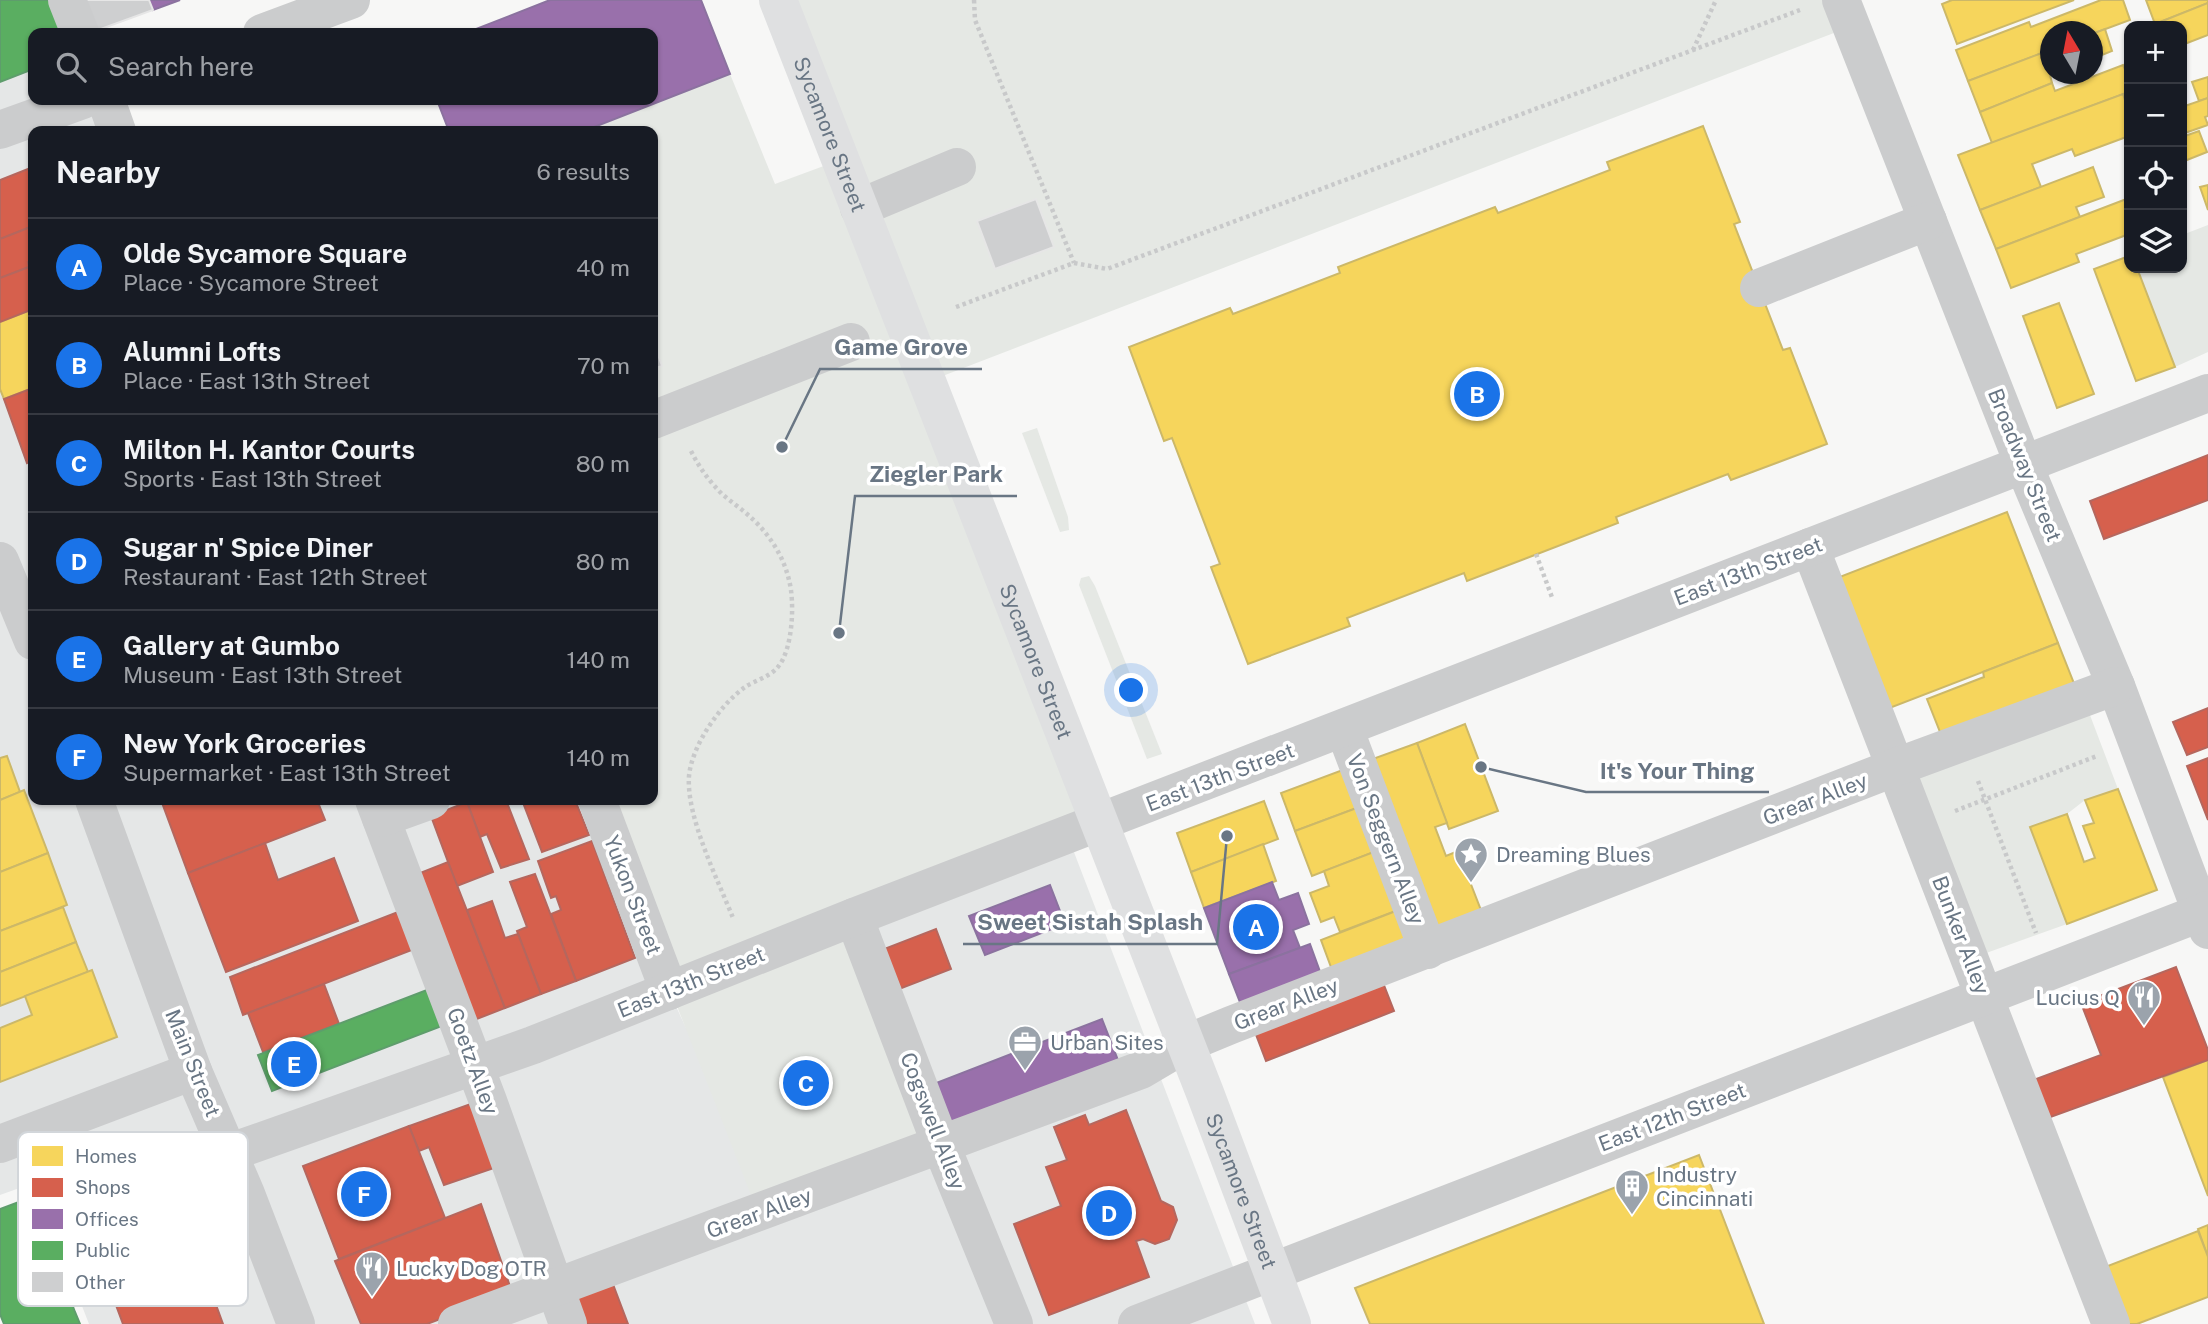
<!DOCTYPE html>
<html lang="en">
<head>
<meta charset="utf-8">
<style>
  :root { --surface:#171b24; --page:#20242c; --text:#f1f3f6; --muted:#9ea1a6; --line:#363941; --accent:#1a73e8 }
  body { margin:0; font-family:"Public Sans",sans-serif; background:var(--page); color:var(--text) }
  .controls { position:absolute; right:21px; top:21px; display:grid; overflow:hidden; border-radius:14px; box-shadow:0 2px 5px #0004 }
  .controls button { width:63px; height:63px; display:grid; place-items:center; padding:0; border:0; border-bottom:2px solid var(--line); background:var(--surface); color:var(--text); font:35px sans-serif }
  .compass { position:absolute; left:2040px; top:21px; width:63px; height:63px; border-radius:50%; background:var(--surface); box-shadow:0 2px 5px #0004; rotate:350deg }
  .you { position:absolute; left:1132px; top:691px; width:24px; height:24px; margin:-18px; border:5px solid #fff; border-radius:50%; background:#1a73e8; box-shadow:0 0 0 10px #1a73e833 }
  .badge { display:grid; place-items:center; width:46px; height:46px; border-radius:50%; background:var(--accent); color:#fff; font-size:23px; font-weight:700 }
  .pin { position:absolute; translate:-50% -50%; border:4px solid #fff; box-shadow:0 2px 7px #0006 }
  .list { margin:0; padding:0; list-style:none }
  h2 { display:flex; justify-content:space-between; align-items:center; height:91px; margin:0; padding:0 28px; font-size:30px }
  h2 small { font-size:23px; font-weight:400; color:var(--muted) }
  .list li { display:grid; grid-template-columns:46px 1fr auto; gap:21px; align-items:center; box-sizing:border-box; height:98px; padding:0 28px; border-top:2px solid var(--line) }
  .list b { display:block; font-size:26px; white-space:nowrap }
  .list p { margin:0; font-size:23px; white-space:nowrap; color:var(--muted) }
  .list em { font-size:23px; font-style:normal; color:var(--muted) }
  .icon { flex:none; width:38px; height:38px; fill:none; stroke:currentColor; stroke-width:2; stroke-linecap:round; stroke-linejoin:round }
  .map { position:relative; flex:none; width:2208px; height:1324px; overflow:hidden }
  .search { position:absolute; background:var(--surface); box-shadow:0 2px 5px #0004; left:28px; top:28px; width:630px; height:77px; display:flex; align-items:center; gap:18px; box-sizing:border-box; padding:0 24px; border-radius:14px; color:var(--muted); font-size:26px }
  .panel { position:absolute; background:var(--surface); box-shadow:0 2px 5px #0004; left:28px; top:126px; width:630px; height:679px; border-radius:14px }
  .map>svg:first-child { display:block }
</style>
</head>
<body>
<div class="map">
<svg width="2208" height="1324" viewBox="0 0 2208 1324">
  <rect width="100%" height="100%" fill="#f7f7f6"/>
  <!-- built -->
  <polygon fill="#e5e7e7" points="0,0 80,33 33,33 33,100 106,100 117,131 33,131 33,800 597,800 669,991 686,1028 848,934 1072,847 1255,1324 89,1324 82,1306 207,1260 162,1137 0,1195"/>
  <!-- green -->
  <g fill="#e5e8e4">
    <path d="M778,0H1841L1852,26L927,382L1099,824L854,917L925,1138L754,1203C702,1068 648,935 597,800H653V131H584L730,74L775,184L840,160Z"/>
    <polygon points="2208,225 2208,352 2175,367 2137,268 2182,268 2182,235"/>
    <polygon points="1037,428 1068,517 1069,530 1060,532 1022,433"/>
    <polygon points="1089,576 1095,586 1162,754 1147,759 1079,585 1081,578"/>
    <polygon points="2085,702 2118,789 2085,800 2067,814 2030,828 2067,924 1978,956 1906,769"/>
  </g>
  <!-- homes -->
  <g fill="#f6d55c" stroke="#ccb868" stroke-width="2">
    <polygon points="1952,0 2074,0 1957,44 1942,4"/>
    <polygon points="2101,0 2123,0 2130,20 2092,34 2092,32 2050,32 2050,50 1968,81 1956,50 2029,22 2031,27"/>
    <polygon points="2146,0 2208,0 2208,3 2155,24"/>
    <polygon points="2208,3 2208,35 2182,45 2182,26 2156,26 2155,24"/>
    <polygon points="2105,29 2112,51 2092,59 2092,34"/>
    <polygon points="2050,50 2050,74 2054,74 2050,75 2052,83 1980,112 1968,81"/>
    <polygon points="2123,65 2129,78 2129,92 1992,143 1980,112 2052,83 2055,91"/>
    <polygon points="2208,77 2208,98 2199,101 2192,82"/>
    <polygon points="2123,94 2129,112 2129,136 2075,156 2072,149 2032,164 2041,187 1980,210 1958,155"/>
    <polygon points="2208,98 2208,116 2205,117 2208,125 2182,134 2182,107"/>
    <polygon points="1703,126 1740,222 1734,224 1783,350 1790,348 1827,444 1731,480 1728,474 1616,517 1618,523 1467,581 1464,573 1347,618 1350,626 1248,664 1211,567 1220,564 1172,438 1164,441 1129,347 1230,308 1233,314 1340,273 1338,267 1495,207 1498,213 1610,170 1607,162"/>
    <polygon points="2199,131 2207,152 2182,162 2182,137"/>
    <polygon points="2093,167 2104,197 2076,207 2080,217 1996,249 1980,210"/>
    <polygon points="2208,185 2208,210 2200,187"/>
    <polygon points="2129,198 2129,234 2076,254 2079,262 2011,288 1996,249"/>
    <polygon points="2129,256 2129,268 2137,268 2175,367 2136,381 2094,269"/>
    <polygon points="2059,303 2094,394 2057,408 2023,316"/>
    <polygon points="33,309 33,388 4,399 0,389 0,322"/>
    <polygon points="2007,512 2058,643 1887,709 1837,578"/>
    <polygon points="2058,643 2075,686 1942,737 1927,699 1984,677 1983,672"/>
    <polygon points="1465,724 1498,811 1449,829 1417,743"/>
    <polygon points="1417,743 1447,823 1435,827 1446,856 1458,851 1484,918 1434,936 1367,761"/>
    <polygon points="7,756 20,792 0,800 0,758"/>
    <polygon points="1348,768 1362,806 1295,831 1281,793"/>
    <polygon points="2118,789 2157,890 2067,924 2030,827 2067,814 2084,862 2095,858 2083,826 2094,823 2085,800"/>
    <polygon points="24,790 48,853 0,872 0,800"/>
    <polygon points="1264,801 1278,839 1191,872 1177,833"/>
    <polygon points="1362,806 1379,850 1312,876 1295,831"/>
    <polygon points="1263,844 1276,881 1204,908 1191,872"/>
    <polygon points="1379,850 1401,909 1340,932 1334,917 1321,922 1310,893 1329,886 1324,871"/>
    <polygon points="48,853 67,905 0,931 0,872"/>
    <polygon points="63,907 76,942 0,972 0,931"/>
    <polygon points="1401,909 1416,947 1335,978 1321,940"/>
    <polygon points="76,942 88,972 0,1006 0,972"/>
    <polygon points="92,970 117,1037 0,1082 0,1028 32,1015 25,996"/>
    <polygon points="2208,1060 2208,1196 2163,1077"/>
    <polygon points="1699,1155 1764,1324 1370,1324 1355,1288"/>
    <polygon points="2208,1225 2208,1257 2198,1229"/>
    <polygon points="2198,1231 2208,1257 2208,1297 2137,1324 2121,1324 2100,1269"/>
  </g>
  <!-- shops -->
  <g fill="#d6604d" stroke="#b5675e" stroke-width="2">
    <polygon points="33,167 33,226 0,239 0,180"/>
    <polygon points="33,226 33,260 28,262 29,267 0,278 0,239"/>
    <polygon points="29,267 32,273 33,272 33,309 0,322 0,278"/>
    <polygon points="33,388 33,460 27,463 4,399"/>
    <polygon points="2208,455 2208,500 2104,539 2090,501"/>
    <polygon points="2208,708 2208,747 2187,755 2173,722"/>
    <polygon points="2208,758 2208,820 2187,766"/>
    <polygon points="161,800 317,800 325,820 188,873"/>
    <polygon points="474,800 506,800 529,859 501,868 487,834 480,837 467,802"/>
    <polygon points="522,800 575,800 589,835 542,852"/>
    <polygon points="467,802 493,872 457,886 431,816"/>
    <polygon points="592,841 635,958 576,981 551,914 561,910 556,896 551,898 538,861"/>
    <polygon points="265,843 278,880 334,858 358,921 226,972 188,873"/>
    <polygon points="448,862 505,1008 469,1022 420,873"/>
    <polygon points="535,874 576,981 541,994 517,931 527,927 510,882"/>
    <polygon points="492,901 505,938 518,934 541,994 505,1008 467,910"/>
    <polygon points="403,910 417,948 243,1015 230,977"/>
    <polygon points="936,929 951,969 894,991 879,951"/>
    <polygon points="2176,967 2208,1050 2208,1060 2045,1119 2031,1081 2101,1055 2081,1003"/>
    <polygon points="1380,975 1394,1011 1266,1061 1252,1024"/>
    <polygon points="324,984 339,1024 263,1052 248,1013"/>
    <polygon points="479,1101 503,1165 444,1185 429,1147 419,1151 409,1126"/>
    <polygon points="1126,1110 1161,1201 1173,1207 1177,1220 1169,1239 1155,1244 1143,1239 1136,1241 1149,1277 1049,1315 1014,1224 1061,1206 1046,1167 1067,1160 1054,1127 1085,1115 1089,1125"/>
    <polygon points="409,1126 445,1218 339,1259 303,1166"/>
    <polygon points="481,1204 512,1292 427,1324 361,1324 335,1261"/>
    <polygon points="201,1264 223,1324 123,1324 113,1297"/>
    <polygon points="611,1279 628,1324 580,1324 569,1294"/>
  </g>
  <!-- offices -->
  <g fill="#9970ab" stroke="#8b729f" stroke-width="2">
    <polygon points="149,0 180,0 153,10"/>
    <polygon points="550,0 701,0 730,74 584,131 449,131 437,100 653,100 653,33 466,33"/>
    <polygon points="1272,882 1279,900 1298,893 1309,924 1293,930 1300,948 1229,974 1204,908"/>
    <polygon points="1050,885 1065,924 985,955 969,916"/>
    <polygon points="1310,944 1323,980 1243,1010 1229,974"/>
    <polygon points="1102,1019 1121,1068 950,1135 931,1085"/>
  </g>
  <!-- public -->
  <g fill="#5aae61" stroke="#5e9d6c" stroke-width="2">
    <polygon points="0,0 53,0 66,33 33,33 33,69 0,82"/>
    <polygon points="432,988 447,1024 272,1091 258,1055"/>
    <polygon points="32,1197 75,1312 80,1324 4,1324 0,1314 0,1209"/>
  </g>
  <!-- building -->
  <g fill="#cecfd0" stroke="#e6e6e6" stroke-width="2">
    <polygon points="77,0 149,0 153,10 90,33"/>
    <polygon points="1036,199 1054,247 995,269 977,221"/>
    <polygon points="653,341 662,366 653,369"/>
  </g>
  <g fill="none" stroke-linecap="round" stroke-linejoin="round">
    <!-- path -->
    <g stroke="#c8c9ca" stroke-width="4.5" stroke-dasharray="3.5 3.5" stroke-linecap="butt">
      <polyline points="974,0 975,20 1074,263"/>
      <polyline points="1693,50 1716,0"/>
      <polyline points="956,307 1074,263 1107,269 1800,10"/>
      <path d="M691,451C699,467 709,481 722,494C730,501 739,507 747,514C767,531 783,554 789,580C795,602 793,651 777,668C769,677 754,681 745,687C720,705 692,745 689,776C686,817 718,880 733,918"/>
      <polyline points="1536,554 1553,600"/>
      <polyline points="1978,781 2036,933"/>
      <polyline points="1955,811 2097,756"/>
    </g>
    <!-- minor -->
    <g stroke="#cbcccd" stroke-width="38">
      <polyline points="67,0 80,33"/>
      <polyline points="1841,0 2023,463 2116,686 2208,930"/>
      <polyline points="262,33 351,0"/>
      <polyline points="106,100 117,131"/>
      <polyline points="0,130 83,100"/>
      <polyline points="859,208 957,167"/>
      <polyline points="1759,288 1928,221"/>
      <polyline points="653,420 851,342"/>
      <polyline points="1810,547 2111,1324"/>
      <polyline points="0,561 33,641"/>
      <polyline points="1344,728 1428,950"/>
      <polyline points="94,800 193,1071 246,1194 296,1324"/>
      <polyline points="374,800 488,1101 568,1324"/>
      <polyline points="597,800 669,991"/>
      <polyline points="381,818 431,800"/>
      <polyline points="854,917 941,1145 1014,1324"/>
      <polyline points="0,1144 193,1071"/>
      <polyline points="228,1153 533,1045 854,917 2208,393"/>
      <polyline points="457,1324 1141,1070 1185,1044 1231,1025 1896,767 2116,686"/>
      <polyline points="1137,1324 2208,910"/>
    </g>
    <!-- major -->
    <path stroke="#dfe0e1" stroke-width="38" id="s1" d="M778,0L1205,1093L1292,1324"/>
  </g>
  <!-- icons -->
  <defs>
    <g id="sight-pin" transform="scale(1.75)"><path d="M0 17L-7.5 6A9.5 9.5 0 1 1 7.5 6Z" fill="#9ba3ac" stroke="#fff"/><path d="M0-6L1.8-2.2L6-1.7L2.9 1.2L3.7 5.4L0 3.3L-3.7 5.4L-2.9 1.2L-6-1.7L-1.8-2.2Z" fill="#fff"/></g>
    <g id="restaurant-pin" transform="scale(1.75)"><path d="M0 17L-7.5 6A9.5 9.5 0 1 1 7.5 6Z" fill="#9ba3ac" stroke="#fff"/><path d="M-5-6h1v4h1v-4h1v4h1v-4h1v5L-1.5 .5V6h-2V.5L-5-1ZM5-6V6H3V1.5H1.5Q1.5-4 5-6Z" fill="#fff"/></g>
    <g id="office-pin" transform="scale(1.75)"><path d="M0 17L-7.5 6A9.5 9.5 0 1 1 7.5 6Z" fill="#9ba3ac" stroke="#fff"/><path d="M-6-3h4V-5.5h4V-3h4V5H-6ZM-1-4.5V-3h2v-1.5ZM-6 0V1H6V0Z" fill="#fff"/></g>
    <g id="building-pin" transform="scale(1.75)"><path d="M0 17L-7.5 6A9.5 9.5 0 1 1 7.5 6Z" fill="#9ba3ac" stroke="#fff"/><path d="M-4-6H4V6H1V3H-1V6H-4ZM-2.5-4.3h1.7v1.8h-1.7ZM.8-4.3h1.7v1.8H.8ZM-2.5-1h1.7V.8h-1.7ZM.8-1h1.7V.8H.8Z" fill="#fff"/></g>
  </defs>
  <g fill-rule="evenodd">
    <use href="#sight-pin" x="1471" y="854"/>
    <use href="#restaurant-pin" x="2144" y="997"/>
    <use href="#office-pin" x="1025" y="1042"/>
    <use href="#building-pin" x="1632" y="1186"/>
    <use href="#restaurant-pin" x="372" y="1268"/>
  </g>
  <g text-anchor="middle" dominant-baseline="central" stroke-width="7" stroke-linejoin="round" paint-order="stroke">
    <!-- street labels -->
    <g font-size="21" fill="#697684" stroke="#fff">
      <text stroke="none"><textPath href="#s1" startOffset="144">Sycamore Street</textPath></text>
      <text transform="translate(2025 465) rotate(68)">Broadway Street</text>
      <text transform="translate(1748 571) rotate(-21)">East 13th Street</text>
      <text stroke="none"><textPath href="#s1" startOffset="710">Sycamore Street</textPath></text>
      <text transform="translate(1220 777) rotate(-21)">East 13th Street</text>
      <text transform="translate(1815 799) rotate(-21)">Grear Alley</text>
      <text transform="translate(1386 839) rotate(69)">Von Seggern Alley</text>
      <text transform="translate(633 895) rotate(69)">Yukon Street</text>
      <text transform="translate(1961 935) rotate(69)">Bunker Alley</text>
      <text transform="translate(691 982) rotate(-22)">East 13th Street</text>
      <text transform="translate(1286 1004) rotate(-21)">Grear Alley</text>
      <text transform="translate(473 1061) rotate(70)">Goetz Alley</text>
      <text transform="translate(193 1063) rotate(68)">Main Street</text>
      <text transform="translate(1672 1117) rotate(-21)">East 12th Street</text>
      <text transform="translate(933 1121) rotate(69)">Cogswell Alley</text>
      <text stroke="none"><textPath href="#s1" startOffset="1278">Sycamore Street</textPath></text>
      <text transform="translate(759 1213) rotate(-20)">Grear Alley</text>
    </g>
    <!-- poi labels -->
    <g font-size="21" fill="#697684" stroke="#fff" text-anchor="start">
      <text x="1496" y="854">Dreaming Blues</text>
      <text x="2120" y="997" text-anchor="end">Lucius Q</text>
      <text x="1050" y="1042">Urban Sites</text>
      <text x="1656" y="1174">Industry<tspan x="1656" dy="24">Cincinnati</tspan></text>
      <text x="396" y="1268">Lucky Dog OTR</text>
    </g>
  </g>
  <!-- legend -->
  <rect x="18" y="1132" width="230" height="174" rx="10" fill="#fff" stroke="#d2d6da" stroke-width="2"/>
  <rect x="32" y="1146" width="31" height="20" fill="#f6d55c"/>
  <rect x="32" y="1178" width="31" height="19" fill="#d6604d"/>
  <rect x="32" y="1209" width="31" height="20" fill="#9970ab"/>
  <rect x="32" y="1241" width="31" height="19" fill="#5aae61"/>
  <rect x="32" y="1272" width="31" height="20" fill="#cecfd0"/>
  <g font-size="19" fill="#697684">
    <text x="75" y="1163">Homes</text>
    <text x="75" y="1194">Shops</text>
    <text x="75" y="1226">Offices</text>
    <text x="75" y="1257">Public</text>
    <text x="75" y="1289">Other</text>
  </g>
  <!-- callouts -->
  <path fill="none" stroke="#697684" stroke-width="2.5" d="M782 447L820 369H982M839 633L855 496H1017M1481 767L1586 792H1769M1227 836L1217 944H963"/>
  <g fill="#697684" stroke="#fff" stroke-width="2.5">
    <circle cx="782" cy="447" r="7"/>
    <circle cx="839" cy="633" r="7"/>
    <circle cx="1481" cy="767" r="7"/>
    <circle cx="1227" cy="836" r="7"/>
  </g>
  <g font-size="23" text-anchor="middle" font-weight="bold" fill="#697684" stroke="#fff" stroke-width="7" stroke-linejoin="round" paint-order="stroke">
    <text x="901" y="355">Game Grove</text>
    <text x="936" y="482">Ziegler Park</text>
    <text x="1677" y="779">It's Your Thing</text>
    <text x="1090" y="930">Sweet Sistah Splash</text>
  </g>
</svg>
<div class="controls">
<button>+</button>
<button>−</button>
<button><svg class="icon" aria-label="locate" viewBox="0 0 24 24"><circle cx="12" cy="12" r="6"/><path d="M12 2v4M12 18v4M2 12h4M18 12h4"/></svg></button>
<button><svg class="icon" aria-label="layers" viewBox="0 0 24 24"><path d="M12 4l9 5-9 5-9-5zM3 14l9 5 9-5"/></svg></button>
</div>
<svg class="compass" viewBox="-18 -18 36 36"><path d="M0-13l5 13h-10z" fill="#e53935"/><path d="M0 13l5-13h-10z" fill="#9ea1a6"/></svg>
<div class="you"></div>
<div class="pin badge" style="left:1256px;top:927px">A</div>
<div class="pin badge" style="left:1477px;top:394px">B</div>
<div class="pin badge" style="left:806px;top:1083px">C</div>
<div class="pin badge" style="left:1109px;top:1213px">D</div>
<div class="pin badge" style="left:294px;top:1064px">E</div>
<div class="pin badge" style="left:364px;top:1194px">F</div>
<div class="search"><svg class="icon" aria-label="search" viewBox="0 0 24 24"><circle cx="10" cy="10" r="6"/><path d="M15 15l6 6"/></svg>Search here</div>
<section class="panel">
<h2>Nearby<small>6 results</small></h2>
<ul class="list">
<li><span class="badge">A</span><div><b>Olde Sycamore Square</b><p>Place · Sycamore Street</p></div><em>40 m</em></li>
<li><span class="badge">B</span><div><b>Alumni Lofts</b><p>Place · East 13th Street</p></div><em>70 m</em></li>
<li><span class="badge">C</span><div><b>Milton H. Kantor Courts</b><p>Sports · East 13th Street</p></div><em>80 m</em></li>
<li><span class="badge">D</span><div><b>Sugar n' Spice Diner</b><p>Restaurant · East 12th Street</p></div><em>80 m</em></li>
<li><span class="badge">E</span><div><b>Gallery at Gumbo</b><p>Museum · East 13th Street</p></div><em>140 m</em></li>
<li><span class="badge">F</span><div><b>New York Groceries</b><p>Supermarket · East 13th Street</p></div><em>140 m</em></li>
</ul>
</section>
</div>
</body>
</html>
